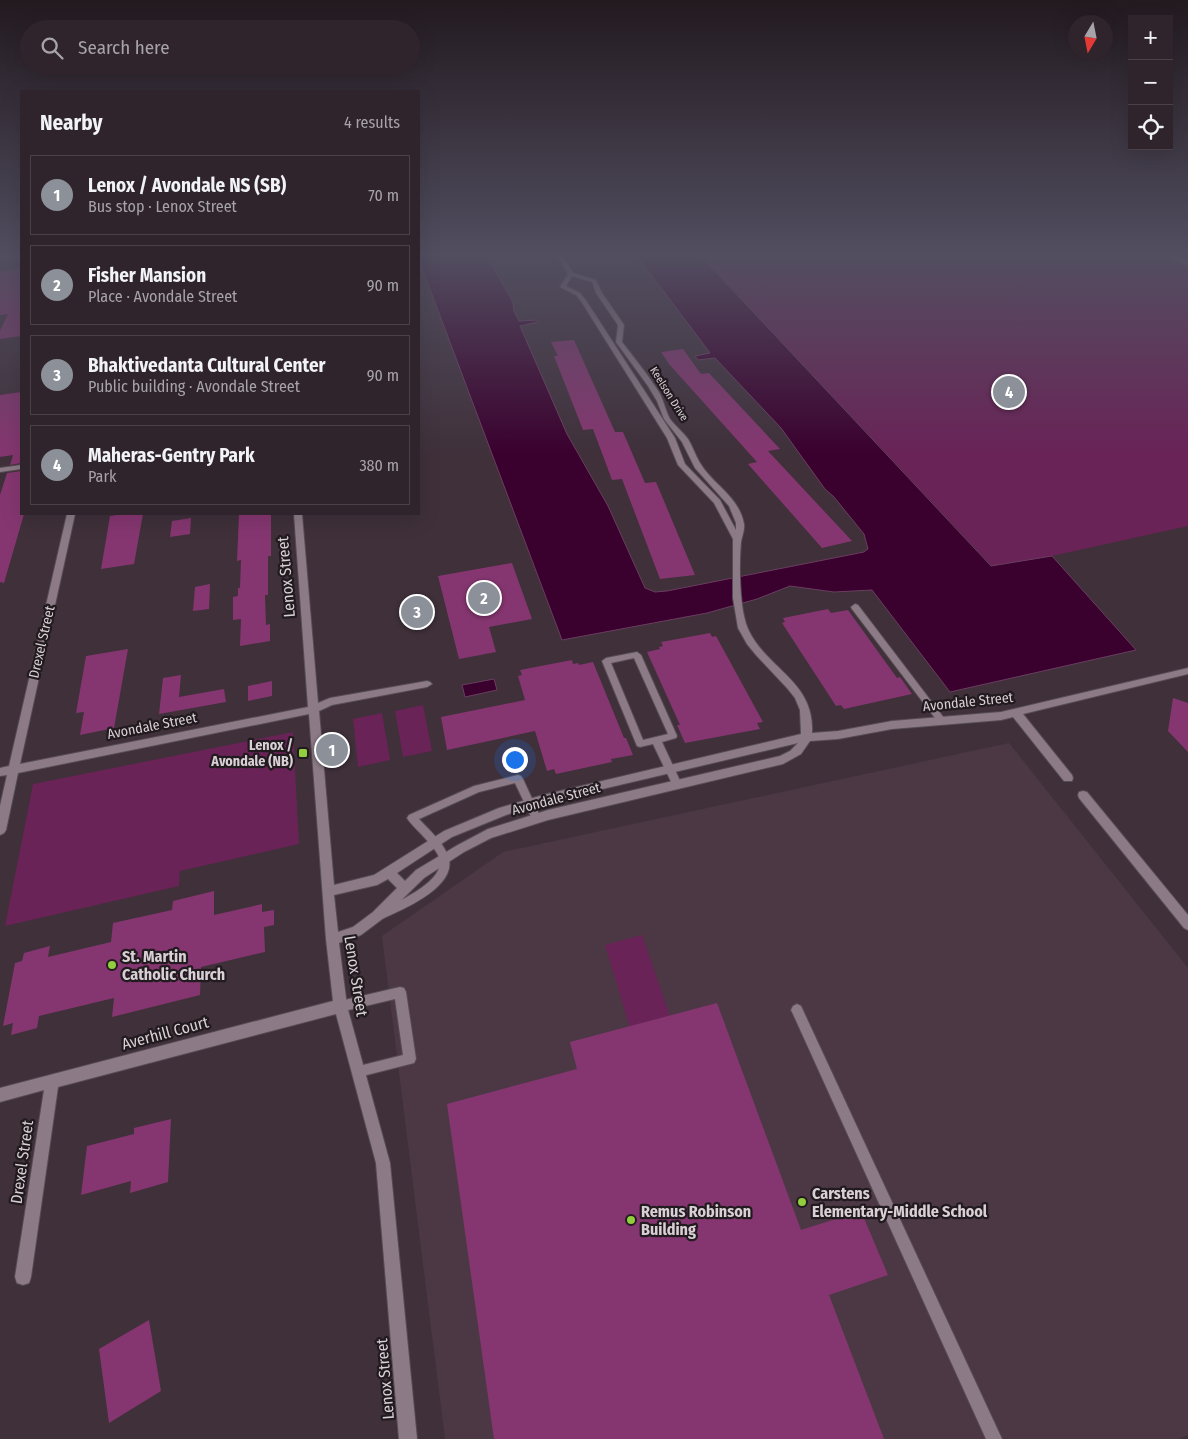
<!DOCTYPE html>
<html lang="en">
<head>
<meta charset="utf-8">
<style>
  :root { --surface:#2f242c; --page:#3b3038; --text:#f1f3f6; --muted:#a7a4a9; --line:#4a4148; --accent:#8c9099 }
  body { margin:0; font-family:"Fira Sans Condensed",sans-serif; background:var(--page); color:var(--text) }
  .controls { position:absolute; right:15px; top:15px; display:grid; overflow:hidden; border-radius:0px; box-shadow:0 5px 20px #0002 }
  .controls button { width:45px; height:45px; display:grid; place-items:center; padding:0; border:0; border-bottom:1px solid var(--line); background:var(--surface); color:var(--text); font:25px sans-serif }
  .compass { position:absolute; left:1068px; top:15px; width:45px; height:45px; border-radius:50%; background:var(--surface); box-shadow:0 5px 20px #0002; rotate:190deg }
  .you { position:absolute; left:514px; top:759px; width:18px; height:18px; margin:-12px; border:4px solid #fff; border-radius:50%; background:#1a73e8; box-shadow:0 0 0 8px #1a73e833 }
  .badge { display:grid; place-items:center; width:32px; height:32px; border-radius:50%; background:var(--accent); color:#fff; font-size:16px; font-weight:700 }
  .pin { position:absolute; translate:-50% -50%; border:2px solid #fff; box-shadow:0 1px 5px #0006 }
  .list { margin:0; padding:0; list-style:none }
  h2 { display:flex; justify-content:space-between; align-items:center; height:65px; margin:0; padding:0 20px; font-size:21px }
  h2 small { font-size:16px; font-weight:400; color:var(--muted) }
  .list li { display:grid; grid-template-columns:32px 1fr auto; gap:15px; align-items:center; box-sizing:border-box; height:80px; margin:0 10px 10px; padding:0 10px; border:1px solid var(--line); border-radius:0px }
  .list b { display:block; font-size:19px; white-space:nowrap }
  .list p { margin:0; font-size:16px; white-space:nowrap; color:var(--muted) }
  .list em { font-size:16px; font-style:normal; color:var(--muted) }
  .icon { flex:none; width:28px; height:28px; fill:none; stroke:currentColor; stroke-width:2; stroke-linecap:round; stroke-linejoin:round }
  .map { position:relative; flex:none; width:1188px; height:1439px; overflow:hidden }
  .search { position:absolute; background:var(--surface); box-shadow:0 5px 20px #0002; left:20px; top:20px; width:400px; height:55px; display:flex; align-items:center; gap:12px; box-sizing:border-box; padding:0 18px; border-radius:28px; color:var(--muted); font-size:19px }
  .panel { position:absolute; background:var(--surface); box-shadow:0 5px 20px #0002; left:20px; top:90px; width:400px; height:425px; border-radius:0px }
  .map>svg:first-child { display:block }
</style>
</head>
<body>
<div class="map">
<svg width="1188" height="1439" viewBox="0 0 1188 1439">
  <rect width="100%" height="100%" fill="#3f303a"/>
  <!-- built -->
  <polygon fill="#4c3845" points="1009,743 1188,968 1188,1435 1179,1439 445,1439 382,936 503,852"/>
  <!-- green -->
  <g fill="#692357">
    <polygon points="698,253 1188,253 1188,526 1052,556 992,566"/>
    <polygon points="423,705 432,751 403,757 395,711"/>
    <polygon points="382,713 390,760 358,767 353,719"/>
    <polygon points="293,732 299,844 180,871 179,886 5,926 33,784"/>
    <polygon points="642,935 670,1016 630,1028 605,945"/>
  </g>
  <!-- water -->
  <g fill="#3a002e" stroke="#6a3e60">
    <polygon points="419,253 485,253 513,302 514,311 519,321 537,320 538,322 520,326 567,434 608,506 645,588 655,592 667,591 864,552 868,549 864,534 834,497 825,489 781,428 715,358 698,360 695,356 710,353 635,253 698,253 991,566 1052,556 1136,650 950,692 872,590 834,592 790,586 757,599 707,613 562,640 419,260"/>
    <polygon points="494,679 497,690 465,697 462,685"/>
  </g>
  <!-- building -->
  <g fill="#853670">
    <polygon points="21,269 21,336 0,339 0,331 8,314 0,315 0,271"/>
    <polygon points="574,340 615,432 623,432 645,483 656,482 695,575 660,579 622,479 612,480 593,429 583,430 554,356 558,356 551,342"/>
    <polygon points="683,349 701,374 709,373 780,449 768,451 852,541 822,548 748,464 757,462 669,364 661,352"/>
    <polygon points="21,392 21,463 10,465 13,455 0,457 0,395"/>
    <polygon points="21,471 21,514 24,514 4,583 0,582 0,495 7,473"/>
    <polygon points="124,514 143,514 134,564 101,569 110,516"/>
    <polygon points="239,514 271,514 271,556 268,556 268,595 265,595 266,625 270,624 270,641 240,646 241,619 233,620 233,597 238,596 238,588 240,588 241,560 237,561"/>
    <polygon points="191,518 190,534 170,537 172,521"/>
    <polygon points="512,563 532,619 489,627 496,652 459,659 438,576"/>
    <polygon points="210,584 209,609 193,611 195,587"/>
    <polygon points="828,609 831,613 848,610 897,678 900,677 912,694 844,709 841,705 836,706 782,623 785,622 783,618"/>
    <polygon points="710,633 712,637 716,636 763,722 757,723 760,729 685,743 677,725 680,725 647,652 660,649 659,647 663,646 661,642"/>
    <polygon points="128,649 114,728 80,735 84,712 76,713 86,656"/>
    <polygon points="572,660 573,664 578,663 579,665 593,662 624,738 626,738 633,755 611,759 612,762 556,774 554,769 547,771 535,731 447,750 441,717 525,700 518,676 522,675 520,670"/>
    <polygon points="181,675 179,697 224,689 226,702 159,714 163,678"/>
    <polygon points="272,681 272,696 248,701 248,686"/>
    <polygon points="1173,698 1188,703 1188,752 1168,731"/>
    <polygon points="214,891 214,915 262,904 262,912 274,910 274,925 264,927 265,952 201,967 200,995 112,1017 114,998 39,1016 37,1028 11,1035 13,1023 3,1026 15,963 22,961 24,953 50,946 48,957 111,942 113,923 172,910 173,901"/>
    <polygon points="717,1003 801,1230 861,1211 888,1275 829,1295 884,1439 494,1439 447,1104 577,1069 570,1042"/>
    <polygon points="171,1119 168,1182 130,1193 131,1181 81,1195 87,1146 134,1134 134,1128"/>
    <polygon points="149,1320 161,1391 109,1423 99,1349"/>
  </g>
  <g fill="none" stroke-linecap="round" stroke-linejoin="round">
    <!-- lane casing -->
    <g stroke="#574c54" stroke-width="2">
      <g id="lane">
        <polygon points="1161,253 1167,253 1188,262 1188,265"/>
        <polygon points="855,604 858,605 944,718 945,720 944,722 938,722 852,609 851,607"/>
        <path d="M637,652L641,655L677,736L676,738L662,742L682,785L680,788L677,789L674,788L653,744L640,747L637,746L602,661L606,658ZM634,658L668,734L643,740L611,663Z"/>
        <path d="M518,775L521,776L523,779L541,818L539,821L536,822L533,821L515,783L479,792L419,819C429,830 443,842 448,856C459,885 406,908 386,917L382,919L378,917L377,914L378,911C395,903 448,881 439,857C434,845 417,831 409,821L407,818L409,815L474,786Z"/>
        <polygon points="400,987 404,988 406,992 416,1059 414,1063 359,1077 355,1075 353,1071 355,1067 403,1055 395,999 340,1012 336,1010 334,1006 336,1002"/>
        <polygon points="797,1004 801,1006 1002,1439 986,1439 793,1014 791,1010 793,1006"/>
      </g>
    </g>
    <!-- street casing -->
    <g stroke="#574c54" stroke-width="2">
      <g id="street">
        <polygon points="21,253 21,257 0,259 0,255"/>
        <path d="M542,253H571L563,256L573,273L596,280L602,293L624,325L622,342C635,359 649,376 660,394C664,402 666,412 670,419C675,426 683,432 688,439C693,447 695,455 700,463C713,485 739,496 744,524C745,530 742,536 741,542C739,566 739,608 748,629C766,669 815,681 812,733L838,731L892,721L1001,712L1188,668V674L1023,714L1072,775L1073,778L1072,781H1064L1013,717L1001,720L892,729L838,739L810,741L801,754L783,764L548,820L491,838L464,852L424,878L381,920L361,935L339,943L347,1006L390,1163L417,1439H399L376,1163L336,1014L58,1087L31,1277L29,1283L23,1285L17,1283L15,1277L44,1090L0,1102V1088L333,1001L326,939L309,714L18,773L6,830L4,833L0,835V806L7,775L0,776V768L9,766L67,514H75L20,764L308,707L294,514H302L318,703L330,698L427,681L430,682L432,684L427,687L332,705L319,711L334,885L374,875L444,831L499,808L543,795L801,734L800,710L795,698L787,688L756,655L747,644L738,628L733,598V539L714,503L678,465L667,438L581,301L576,295L560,287L568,274L558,257ZM572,276L592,282L596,293L618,325L616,342L648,386L657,401L664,419L682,442L695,468L729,506L736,523V530L720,500L685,464L675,438L585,299L580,293L566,286ZM798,743L790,751L780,756L548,810L488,829L456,846L416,870L405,881L397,873L452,837L506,815L543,803ZM388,879L397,888L373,912L353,927L338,932L334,895L377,885Z"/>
        <polygon points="21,465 21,469 0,472 0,468"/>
        <polygon points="1083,791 1087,792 1188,915 1188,930 1184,928 1079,798 1078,795 1079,792"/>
      </g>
    </g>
    <!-- lane -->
    <use href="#lane" fill="#8c7b86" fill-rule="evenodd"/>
    <!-- street -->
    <use href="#street" fill="#8c7b86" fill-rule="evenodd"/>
  </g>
  <!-- sky -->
  <linearGradient id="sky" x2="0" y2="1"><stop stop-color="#231a20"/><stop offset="0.56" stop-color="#524e60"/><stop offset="1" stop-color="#524e60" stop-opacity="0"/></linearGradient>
  <rect width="1188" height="455" fill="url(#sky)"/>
  <!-- markers -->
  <g fill="#92cd3e" stroke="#211a1f" stroke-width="2">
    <rect x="298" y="748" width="10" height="10" rx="2.5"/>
    <circle cx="112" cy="965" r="5"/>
    <circle cx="802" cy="1202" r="5"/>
    <circle cx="631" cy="1220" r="5"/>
  </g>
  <g text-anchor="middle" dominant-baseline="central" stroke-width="4.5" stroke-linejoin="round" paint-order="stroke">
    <!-- far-street labels -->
    <g font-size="11" fill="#d9d0d6" stroke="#211a1f">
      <text transform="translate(669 394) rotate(58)">Keelson Drive</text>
    </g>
    <!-- street labels -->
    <g font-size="14" fill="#d9d0d6" stroke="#211a1f">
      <text transform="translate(42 642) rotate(-77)">Drexel Street</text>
      <text transform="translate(968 702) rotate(-6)">Avondale Street</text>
      <text transform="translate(152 726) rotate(-11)">Avondale Street</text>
      <text transform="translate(556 799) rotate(-15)">Avondale Street</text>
    </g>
    <!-- poi labels -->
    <g font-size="14" font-weight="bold" fill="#d9d0d6" stroke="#211a1f" text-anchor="end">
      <text x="293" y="745">Lenox /<tspan x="293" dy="16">Avondale (NB)</tspan></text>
    </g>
    <!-- near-street labels -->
    <g font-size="16" fill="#d9d0d6" stroke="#211a1f">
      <text transform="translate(286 577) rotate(-95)">Lenox Street</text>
      <text transform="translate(356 976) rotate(81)">Lenox Street</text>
      <text transform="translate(165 1033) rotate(-15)">Averhill Court</text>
      <text transform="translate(22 1162) rotate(-82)">Drexel Street</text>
      <text transform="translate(385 1379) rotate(-95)">Lenox Street</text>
    </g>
    <!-- near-poi labels -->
    <g font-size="16" font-weight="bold" fill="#d9d0d6" stroke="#211a1f" text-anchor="start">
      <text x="122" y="956">St. Martin<tspan x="122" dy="18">Catholic Church</tspan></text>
      <text x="812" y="1193">Carstens<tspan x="812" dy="18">Elementary-Middle School</tspan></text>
      <text x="641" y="1211">Remus Robinson<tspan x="641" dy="18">Building</tspan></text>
    </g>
  </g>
</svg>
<div class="controls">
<button>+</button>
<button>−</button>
<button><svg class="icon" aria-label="locate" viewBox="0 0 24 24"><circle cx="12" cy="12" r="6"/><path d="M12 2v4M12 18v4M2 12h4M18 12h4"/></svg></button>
</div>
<svg class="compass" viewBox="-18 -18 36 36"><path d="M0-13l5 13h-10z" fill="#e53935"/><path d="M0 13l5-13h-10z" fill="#a7a4a9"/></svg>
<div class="you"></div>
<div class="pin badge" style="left:332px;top:750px">1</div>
<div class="pin badge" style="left:484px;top:598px">2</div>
<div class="pin badge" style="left:417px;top:612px">3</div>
<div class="pin badge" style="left:1009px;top:392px">4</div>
<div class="search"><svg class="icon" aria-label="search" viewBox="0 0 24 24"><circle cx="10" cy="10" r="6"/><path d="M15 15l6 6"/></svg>Search here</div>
<section class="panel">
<h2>Nearby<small>4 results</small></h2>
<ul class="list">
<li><span class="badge">1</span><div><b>Lenox / Avondale NS (SB)</b><p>Bus stop · Lenox Street</p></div><em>70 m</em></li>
<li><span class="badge">2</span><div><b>Fisher Mansion</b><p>Place · Avondale Street</p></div><em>90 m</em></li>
<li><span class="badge">3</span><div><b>Bhaktivedanta Cultural Center</b><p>Public building · Avondale Street</p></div><em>90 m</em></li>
<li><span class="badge">4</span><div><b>Maheras-Gentry Park</b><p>Park</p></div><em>380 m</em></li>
</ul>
</section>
</div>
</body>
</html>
